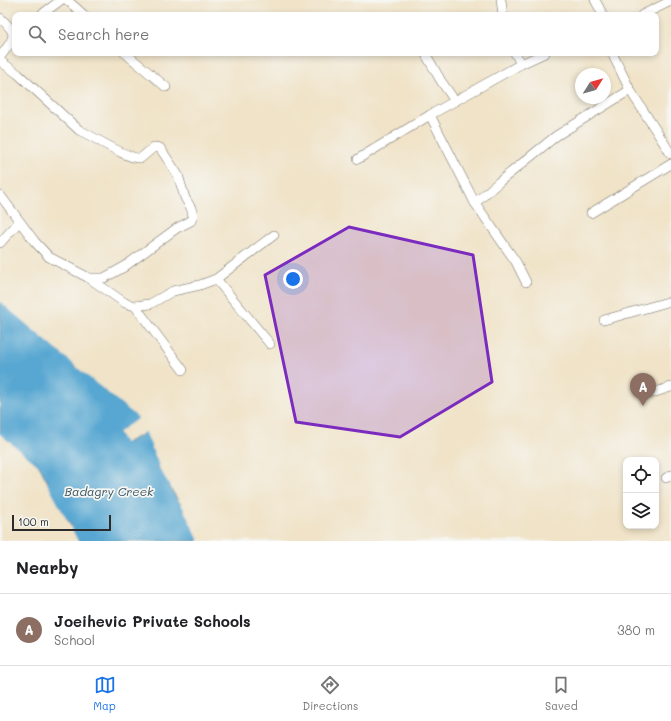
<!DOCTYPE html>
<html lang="en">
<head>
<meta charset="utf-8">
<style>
  :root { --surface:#fff; --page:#f6f6f6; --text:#202124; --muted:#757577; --line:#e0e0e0; --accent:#1a73e8 }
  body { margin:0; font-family:Mali,sans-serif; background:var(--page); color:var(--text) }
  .controls { position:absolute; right:12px; bottom:12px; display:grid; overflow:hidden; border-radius:8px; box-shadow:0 2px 6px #0003 }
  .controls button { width:36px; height:36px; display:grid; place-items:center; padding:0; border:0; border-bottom:1px solid var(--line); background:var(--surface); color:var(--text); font:20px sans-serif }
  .compass { position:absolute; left:575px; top:68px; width:36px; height:36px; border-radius:50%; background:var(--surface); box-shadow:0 2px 6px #0003; rotate:53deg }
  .scale { position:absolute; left:12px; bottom:10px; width:99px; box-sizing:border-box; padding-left:4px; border:2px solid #2b2b2b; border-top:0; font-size:11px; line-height:14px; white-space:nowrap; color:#2b2b2b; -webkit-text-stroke:3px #f6f6f2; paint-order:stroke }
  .you { position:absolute; left:293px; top:279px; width:14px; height:14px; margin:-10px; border:3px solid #fff; border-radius:50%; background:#1a73e8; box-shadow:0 0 0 6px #1a73e833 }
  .badge { display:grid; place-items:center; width:26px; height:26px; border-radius:50%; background:var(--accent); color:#fff; font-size:13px; font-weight:700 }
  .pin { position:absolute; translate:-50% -33px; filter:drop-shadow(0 1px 2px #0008) }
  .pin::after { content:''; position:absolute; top:21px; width:14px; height:12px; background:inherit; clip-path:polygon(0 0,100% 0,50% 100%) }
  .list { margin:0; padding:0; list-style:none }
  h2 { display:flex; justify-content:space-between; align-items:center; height:52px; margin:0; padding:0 16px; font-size:17px }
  h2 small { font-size:13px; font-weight:400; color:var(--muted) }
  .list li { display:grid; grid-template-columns:26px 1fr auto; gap:12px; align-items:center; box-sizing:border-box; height:72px; padding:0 16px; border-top:1px solid var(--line) }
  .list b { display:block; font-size:15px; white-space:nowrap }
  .list p { margin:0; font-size:13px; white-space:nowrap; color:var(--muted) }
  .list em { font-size:13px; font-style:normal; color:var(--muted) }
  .icon { flex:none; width:22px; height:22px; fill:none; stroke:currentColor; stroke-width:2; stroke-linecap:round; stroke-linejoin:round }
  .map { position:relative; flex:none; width:671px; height:541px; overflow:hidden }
  .search { position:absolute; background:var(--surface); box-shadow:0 2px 6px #0003; left:12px; right:12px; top:12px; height:44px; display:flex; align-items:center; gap:10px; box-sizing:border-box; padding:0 14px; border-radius:8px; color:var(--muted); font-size:15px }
  .sheet { height:124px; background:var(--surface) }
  nav { display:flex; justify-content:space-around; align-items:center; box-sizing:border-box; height:56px; border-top:1px solid var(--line); background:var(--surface); font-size:11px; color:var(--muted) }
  nav a { display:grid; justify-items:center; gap:2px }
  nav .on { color:var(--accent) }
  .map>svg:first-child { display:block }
</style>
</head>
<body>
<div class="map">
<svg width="671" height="541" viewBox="0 0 671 541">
  <rect width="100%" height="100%" fill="#f6f6f2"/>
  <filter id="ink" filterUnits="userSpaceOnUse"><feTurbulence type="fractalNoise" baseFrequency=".025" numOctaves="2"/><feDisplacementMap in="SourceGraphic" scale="8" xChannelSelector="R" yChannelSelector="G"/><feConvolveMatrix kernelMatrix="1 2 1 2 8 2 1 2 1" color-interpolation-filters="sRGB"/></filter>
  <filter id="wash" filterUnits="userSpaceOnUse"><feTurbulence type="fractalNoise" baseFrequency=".012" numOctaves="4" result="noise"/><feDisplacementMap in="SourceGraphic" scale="16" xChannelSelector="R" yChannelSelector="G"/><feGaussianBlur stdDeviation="0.9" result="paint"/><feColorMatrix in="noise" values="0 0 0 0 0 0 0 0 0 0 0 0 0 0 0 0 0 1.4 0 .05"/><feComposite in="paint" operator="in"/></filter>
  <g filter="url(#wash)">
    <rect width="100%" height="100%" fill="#f0e3c8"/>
    <!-- water -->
    <polygon fill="#58a7d2" stroke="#42697e" points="0,303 114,400 137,418 117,432 124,444 145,433 160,471 179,502 198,541 79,541 37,462 0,433"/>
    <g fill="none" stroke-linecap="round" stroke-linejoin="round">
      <!-- stream -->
      <g stroke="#58a7d2" stroke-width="2">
        <polyline points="0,303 73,365"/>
        <polyline points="76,368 137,418 117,432 124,444 125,444"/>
        <polyline points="0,433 38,464"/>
        <polyline points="143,434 145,433 158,466"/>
        <polyline points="159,470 170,487"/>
        <polyline points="48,483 67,518"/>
        <polyline points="180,504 198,541"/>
        <polyline points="72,527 79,541"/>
      </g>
    </g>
  </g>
  <g filter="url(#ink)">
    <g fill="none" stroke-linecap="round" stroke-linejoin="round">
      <!-- minor casing -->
      <g stroke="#706b62" stroke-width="10">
        <g id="minor">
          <polyline points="67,0 84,15"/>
          <polyline points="501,0 503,15"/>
          <polyline points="595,0 603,15"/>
          <polyline points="41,15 61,0"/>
          <polyline points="642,15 671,1"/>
          <path d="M0,18C20,35 14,38 0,57"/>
          <polyline points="125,53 166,87"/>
          <polyline points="425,53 441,81 455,101"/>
          <polyline points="515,53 521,64"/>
          <polyline points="612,53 630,90 671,154"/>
          <path d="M0,61L18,74L79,130C93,136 128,160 141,158L154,147L160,148L178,175L185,198L191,208L193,215L191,221L177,228L124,267L104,278H89"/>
          <polyline points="430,115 475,203 516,262 526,282"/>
          <polyline points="358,159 430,115 521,64 545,53"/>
          <polyline points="0,195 35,242 49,257 89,278 125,303 135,306 150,304 173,291 200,285 216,279 274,235"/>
          <polyline points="475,203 499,182 556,136 630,90"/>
          <polyline points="591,213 671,164"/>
          <polyline points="0,243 19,222"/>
          <polyline points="216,279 270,344"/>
          <polyline points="135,306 183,370"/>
          <polyline points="604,320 671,301"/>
          <polyline points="643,396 671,387"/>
          <polyline points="666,478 671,475"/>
        </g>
      </g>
      <!-- minor -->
      <use href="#minor" stroke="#fff" stroke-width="9"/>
    </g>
  </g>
  <!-- marked area -->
  <path fill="#7b2cbf" fill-opacity="0.2" stroke="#7b2cbf" stroke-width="3" stroke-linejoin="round" d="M349,227L473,255L492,382L400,437L296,422L265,275Z"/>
  <g text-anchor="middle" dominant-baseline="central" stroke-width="3.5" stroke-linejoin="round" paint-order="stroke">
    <!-- water labels -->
    <g font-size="12" font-style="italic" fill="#3b5665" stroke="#f6f6f2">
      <text x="109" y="491">Badagry Creek</text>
    </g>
  </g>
</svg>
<div class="controls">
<button><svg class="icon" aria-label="locate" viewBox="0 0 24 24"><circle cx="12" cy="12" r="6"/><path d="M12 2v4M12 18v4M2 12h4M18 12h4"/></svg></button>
<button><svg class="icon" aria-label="layers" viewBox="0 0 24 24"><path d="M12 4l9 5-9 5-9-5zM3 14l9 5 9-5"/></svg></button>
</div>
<svg class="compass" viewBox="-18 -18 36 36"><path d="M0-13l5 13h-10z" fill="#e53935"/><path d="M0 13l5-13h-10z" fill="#757577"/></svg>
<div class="scale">100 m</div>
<div class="you"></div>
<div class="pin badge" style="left:643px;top:406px;background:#8d6e63">A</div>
<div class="search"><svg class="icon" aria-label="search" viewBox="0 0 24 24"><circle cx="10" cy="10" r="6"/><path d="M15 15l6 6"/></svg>Search here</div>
</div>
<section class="sheet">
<h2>Nearby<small></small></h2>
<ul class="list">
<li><span class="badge" style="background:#8d6e63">A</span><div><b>Joeihevic Private Schools</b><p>School</p></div><em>380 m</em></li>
</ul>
</section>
<nav>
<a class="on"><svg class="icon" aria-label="map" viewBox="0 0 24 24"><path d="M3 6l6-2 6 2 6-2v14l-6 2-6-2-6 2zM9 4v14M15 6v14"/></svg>Map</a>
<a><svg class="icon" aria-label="directions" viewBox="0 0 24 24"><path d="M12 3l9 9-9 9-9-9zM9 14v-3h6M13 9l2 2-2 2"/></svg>Directions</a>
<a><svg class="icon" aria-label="saved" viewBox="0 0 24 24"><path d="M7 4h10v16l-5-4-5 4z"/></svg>Saved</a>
</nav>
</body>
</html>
